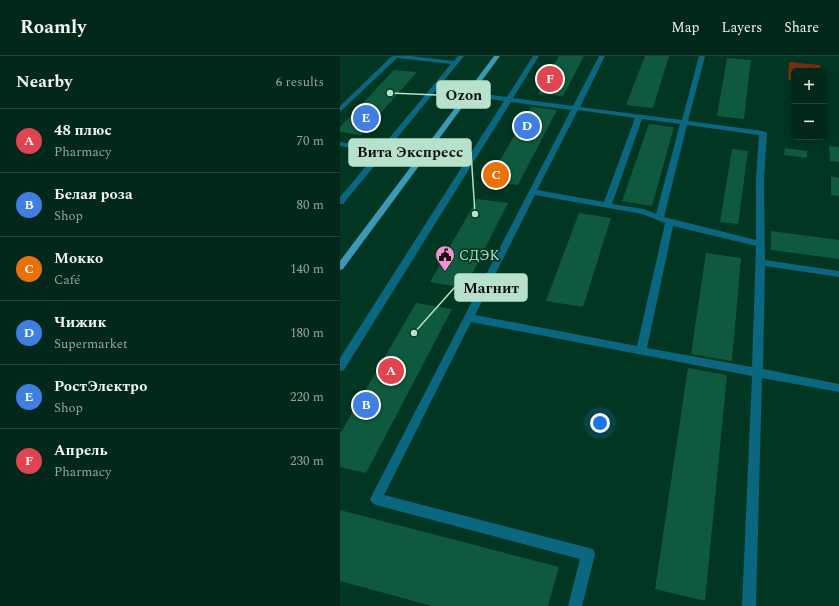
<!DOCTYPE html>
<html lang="en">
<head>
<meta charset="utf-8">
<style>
  :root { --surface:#01281a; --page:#0b3023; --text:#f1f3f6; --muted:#96a6a2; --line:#234439; --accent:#db2777 }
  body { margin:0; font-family:Spectral,serif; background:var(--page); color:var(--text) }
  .controls { position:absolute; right:12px; top:12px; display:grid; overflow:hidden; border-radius:6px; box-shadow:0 2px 10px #0003 }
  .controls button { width:36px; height:36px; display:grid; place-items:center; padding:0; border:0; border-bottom:1px solid var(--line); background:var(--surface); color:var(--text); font:20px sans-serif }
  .you { position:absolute; left:260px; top:367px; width:14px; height:14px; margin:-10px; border:3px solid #fff; border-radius:50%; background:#1a73e8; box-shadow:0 0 0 6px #1a73e833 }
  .badge { display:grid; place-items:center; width:26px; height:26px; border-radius:50%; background:var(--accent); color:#fff; font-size:13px; font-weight:700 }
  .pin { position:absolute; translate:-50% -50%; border:2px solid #fff; box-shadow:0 1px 4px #0006 }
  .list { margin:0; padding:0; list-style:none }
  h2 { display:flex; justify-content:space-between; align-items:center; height:52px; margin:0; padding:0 16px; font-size:17px }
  h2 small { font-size:13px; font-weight:400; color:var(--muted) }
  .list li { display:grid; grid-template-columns:26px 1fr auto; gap:12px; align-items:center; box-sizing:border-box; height:64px; padding:0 16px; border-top:1px solid var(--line) }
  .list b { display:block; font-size:15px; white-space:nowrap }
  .list p { margin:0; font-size:13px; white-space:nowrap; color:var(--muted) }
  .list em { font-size:13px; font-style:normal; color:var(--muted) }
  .map { position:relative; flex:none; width:499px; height:550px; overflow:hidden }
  header { display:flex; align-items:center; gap:24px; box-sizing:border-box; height:56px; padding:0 20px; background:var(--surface); border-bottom:1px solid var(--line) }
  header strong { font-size:19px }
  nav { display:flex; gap:22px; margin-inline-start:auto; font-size:14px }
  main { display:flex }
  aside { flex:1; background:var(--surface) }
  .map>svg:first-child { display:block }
</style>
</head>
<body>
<header>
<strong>Roamly</strong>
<nav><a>Map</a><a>Layers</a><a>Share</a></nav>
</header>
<main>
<aside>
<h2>Nearby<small>6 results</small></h2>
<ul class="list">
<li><span class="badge" style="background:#e0444e">A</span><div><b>48 плюс</b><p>Pharmacy</p></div><em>70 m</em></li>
<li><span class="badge" style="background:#3f7fe0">B</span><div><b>Белая роза</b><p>Shop</p></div><em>80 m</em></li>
<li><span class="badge" style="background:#e8710a">C</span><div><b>Мокко</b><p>Café</p></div><em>140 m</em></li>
<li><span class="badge" style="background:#3f7fe0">D</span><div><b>Чижик</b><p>Supermarket</p></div><em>180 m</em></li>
<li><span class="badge" style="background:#3f7fe0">E</span><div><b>РостЭлектро</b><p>Shop</p></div><em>220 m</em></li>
<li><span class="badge" style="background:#e0444e">F</span><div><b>Апрель</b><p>Pharmacy</p></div><em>230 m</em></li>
</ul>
</aside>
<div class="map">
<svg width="499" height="550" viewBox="0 0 499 550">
  <rect width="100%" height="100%" fill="#013622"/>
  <!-- green -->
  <polygon fill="#753113" points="449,6 480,9 480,15 454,15 454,25 448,24"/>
  <!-- building -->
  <g fill="#0f5a3e">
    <polygon points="219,0 244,0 223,40 198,38"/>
    <polygon points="305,0 329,0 313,52 286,49"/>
    <polygon points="387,2 411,4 404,63 377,60"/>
    <polygon points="54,14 77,16 21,79 0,76 0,71"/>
    <polygon points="191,51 217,54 178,129 148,125"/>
    <polygon points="309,68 334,71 312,150 282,145"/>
    <polygon points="489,90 499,91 499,106 490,105"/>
    <polygon points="445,92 467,95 467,102 444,99"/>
    <polygon points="392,93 408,95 398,168 380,166"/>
    <polygon points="491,120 499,122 499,140 491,139"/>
    <polygon points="137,143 168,147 125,232 90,226"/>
    <polygon points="239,157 271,162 243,251 206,245"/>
    <polygon points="431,175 499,184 499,203 431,194"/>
    <polygon points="366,197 401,202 392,305 351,298"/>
    <polygon points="76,247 112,253 26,417 0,411 0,378"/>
    <polygon points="348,312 387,319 365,545 315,533"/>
    <polygon points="0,454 219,511 208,550 92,550 0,525"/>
  </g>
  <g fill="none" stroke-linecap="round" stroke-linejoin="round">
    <!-- minor -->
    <g fill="#0a677f" fill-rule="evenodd">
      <polygon points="52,0 71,0 114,5 118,0 124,0 48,93 80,97 80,101 45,97 3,148 0,148 0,141 38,96 0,90 0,86 41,92 111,8 57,2 0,56 0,50"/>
      <path d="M193,0H199L173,42L233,50L259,0H265L240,51L342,64L359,0H365L348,65L423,75L427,77L424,123L425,204L499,215V221L425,210L423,313L499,328V336L422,322L416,550H402L412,320L131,266L44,439L253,493L255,498L242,550H228L240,503L36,449L32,447L30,443L231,54L171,46L4,314L0,315V302L164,45L129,40L126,38L129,36L167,41ZM238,54L295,62L264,146L197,134ZM302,63L340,68L316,158L304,153L272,148ZM347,69L419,79L416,123V184L324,161ZM195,139L302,158L325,167L297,290L135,259ZM333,170L416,190L412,311L307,292Z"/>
    </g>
    <!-- major -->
    <polygon fill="#3b99b6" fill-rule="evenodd" points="154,0 160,0 3,213 0,214 0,205"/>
  </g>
  <!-- icons -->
  <defs>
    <g id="civic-pin" transform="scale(1)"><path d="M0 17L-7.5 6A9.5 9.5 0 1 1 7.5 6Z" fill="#f590d1" stroke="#013622"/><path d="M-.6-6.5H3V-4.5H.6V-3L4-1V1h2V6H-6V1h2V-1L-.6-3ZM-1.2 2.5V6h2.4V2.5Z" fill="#111"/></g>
  </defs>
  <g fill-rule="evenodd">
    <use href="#civic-pin" x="105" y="199"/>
  </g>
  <g text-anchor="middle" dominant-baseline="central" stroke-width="3.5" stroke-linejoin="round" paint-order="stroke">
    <!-- poi labels -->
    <g font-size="14" fill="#b7e1cb" stroke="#013622" text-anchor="start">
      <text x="119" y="199">СДЭК</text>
    </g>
  </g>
  <!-- callouts -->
  <path fill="none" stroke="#b7e1cb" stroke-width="1.5" d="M50 37L97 39M135 158L131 96M74 277L115 231"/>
  <g fill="#b7e1cb" stroke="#013622" stroke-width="1.5">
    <circle cx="50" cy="37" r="4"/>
    <circle cx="135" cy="158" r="4"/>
    <circle cx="74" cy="277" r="4"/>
  </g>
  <g fill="#b7e1cb" stroke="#b7e1cb" stroke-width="1.5">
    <rect x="97" y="25" width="53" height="27" rx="4"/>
    <rect x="9" y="83" width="122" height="27" rx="4"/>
    <rect x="115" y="218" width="72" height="27" rx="4"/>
  </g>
  <g font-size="15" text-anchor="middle" font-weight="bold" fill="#111">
    <text x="124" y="44">Ozon</text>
    <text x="70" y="101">Вита Экспресс</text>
    <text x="151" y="237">Магнит</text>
  </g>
</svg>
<div class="controls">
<button>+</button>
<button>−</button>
</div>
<div class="you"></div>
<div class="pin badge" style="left:51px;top:315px;background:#e0444e">A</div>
<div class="pin badge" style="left:26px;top:349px;background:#3f7fe0">B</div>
<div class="pin badge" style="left:156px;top:119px;background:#e8710a">C</div>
<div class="pin badge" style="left:187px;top:70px;background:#3f7fe0">D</div>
<div class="pin badge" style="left:26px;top:62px;background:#3f7fe0">E</div>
<div class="pin badge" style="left:210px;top:23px;background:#e0444e">F</div>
</div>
</main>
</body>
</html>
